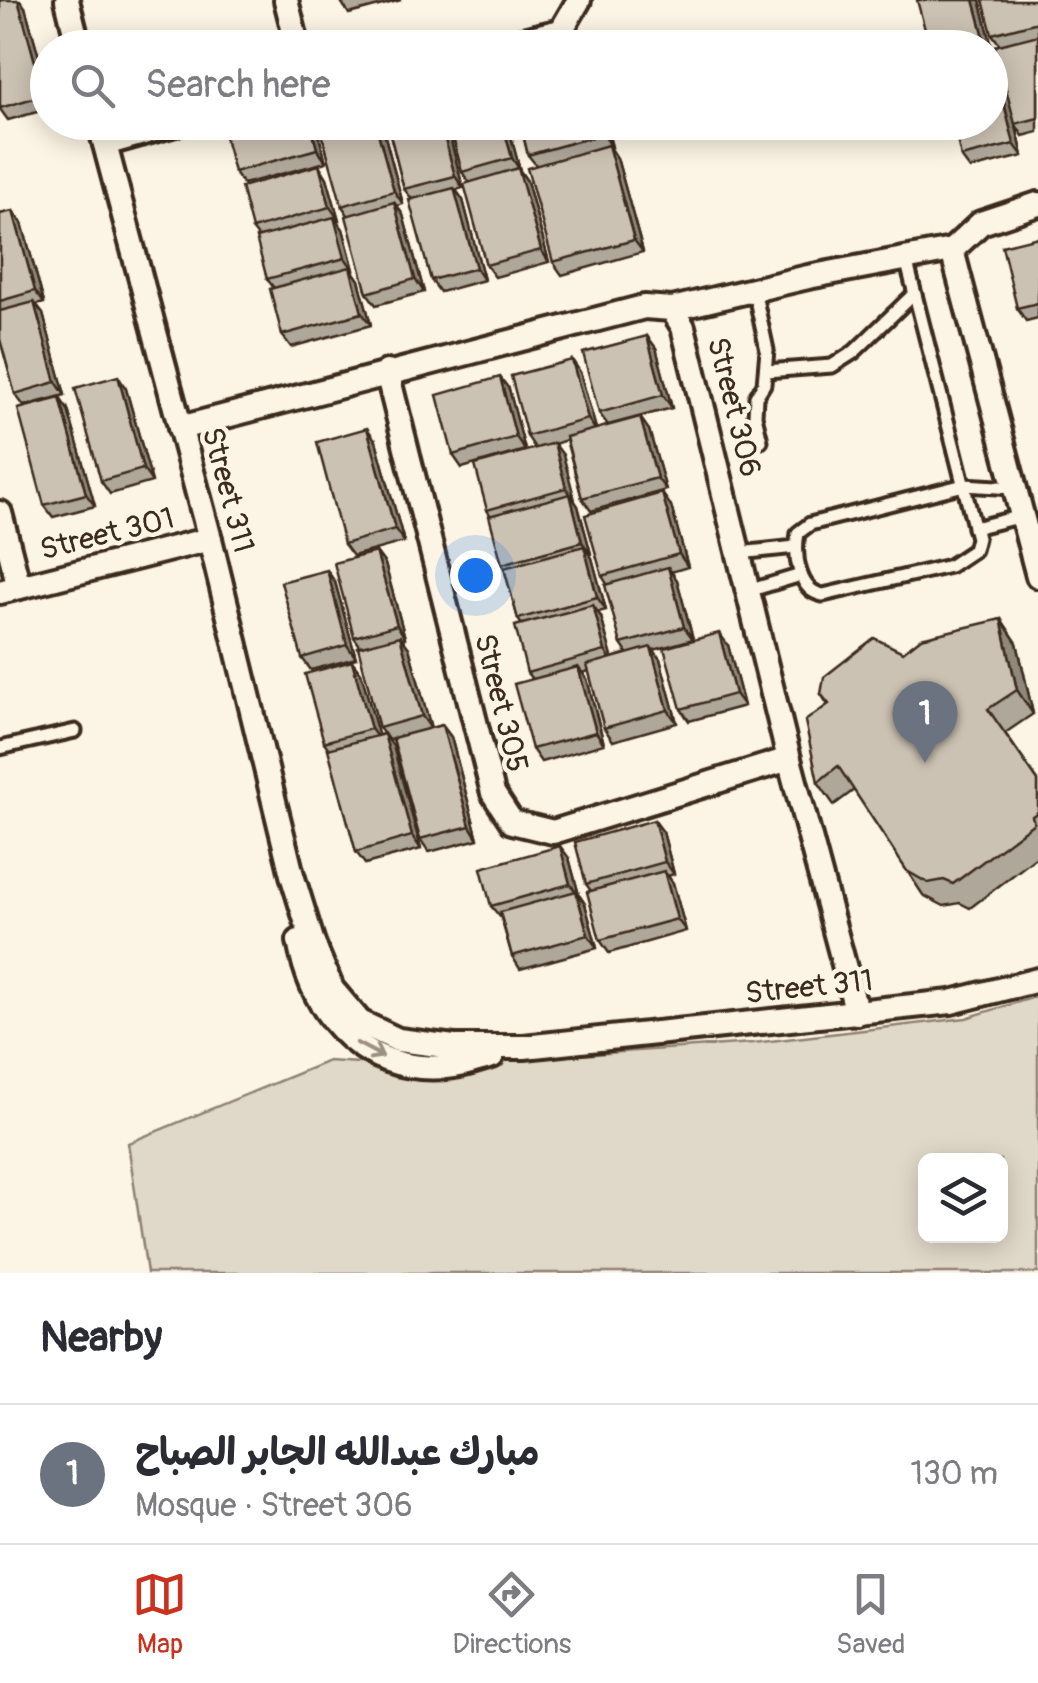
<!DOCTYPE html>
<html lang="en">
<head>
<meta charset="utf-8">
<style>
  :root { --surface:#fff; --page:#f7f7f7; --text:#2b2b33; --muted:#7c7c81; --line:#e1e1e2; --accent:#c8321e }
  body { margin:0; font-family:Pangolin,"Playpen Sans Arabic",sans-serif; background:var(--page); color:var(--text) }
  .controls { position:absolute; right:30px; bottom:30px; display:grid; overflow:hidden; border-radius:15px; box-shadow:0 5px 25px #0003 }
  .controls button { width:90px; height:90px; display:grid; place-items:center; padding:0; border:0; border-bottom:2px solid var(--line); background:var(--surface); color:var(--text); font:50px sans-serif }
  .you { position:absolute; left:475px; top:575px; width:35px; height:35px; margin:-25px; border:8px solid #fff; border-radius:50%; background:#1a73e8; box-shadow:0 0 0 15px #1a73e833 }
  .badge { display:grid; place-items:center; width:65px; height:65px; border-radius:50%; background:var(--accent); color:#fff; font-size:32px; font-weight:700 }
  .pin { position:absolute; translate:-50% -82px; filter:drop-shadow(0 2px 5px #0008) }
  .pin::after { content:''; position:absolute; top:52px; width:35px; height:30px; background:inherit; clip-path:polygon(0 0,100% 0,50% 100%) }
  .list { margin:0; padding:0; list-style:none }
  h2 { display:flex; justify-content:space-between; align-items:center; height:130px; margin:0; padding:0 40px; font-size:42px }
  h2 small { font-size:32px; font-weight:400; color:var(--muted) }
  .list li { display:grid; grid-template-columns:65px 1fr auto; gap:30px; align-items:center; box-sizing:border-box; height:140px; padding:0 40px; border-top:2px solid var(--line) }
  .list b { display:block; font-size:38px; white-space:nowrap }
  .list p { margin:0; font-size:32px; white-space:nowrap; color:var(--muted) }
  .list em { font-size:32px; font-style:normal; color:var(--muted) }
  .icon { flex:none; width:55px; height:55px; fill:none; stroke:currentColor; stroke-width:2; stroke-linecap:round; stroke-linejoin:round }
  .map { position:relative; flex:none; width:1038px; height:1273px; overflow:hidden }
  .search { position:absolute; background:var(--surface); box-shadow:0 5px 25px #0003; left:30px; right:30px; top:30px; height:110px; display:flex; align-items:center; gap:25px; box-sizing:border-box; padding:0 35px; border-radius:55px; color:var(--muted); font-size:38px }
  .sheet { height:270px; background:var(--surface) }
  nav { display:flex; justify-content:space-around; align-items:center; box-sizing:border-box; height:140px; border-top:2px solid var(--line); background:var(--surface); font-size:28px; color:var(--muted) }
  nav a { display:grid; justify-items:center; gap:5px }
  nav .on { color:var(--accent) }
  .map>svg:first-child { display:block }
</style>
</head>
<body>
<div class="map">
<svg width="1038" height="1273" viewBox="0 0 1038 1273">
  <rect width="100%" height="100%" fill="#fcf5e5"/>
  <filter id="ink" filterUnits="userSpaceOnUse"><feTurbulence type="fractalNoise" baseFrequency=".01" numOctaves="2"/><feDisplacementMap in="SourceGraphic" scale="20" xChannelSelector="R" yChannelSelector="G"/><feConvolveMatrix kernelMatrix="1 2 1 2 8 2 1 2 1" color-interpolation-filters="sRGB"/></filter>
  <g filter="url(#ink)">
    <!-- green -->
    <path fill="#e0d8c8" stroke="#8e8173" stroke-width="2.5" fill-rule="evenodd" d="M1038,996V1273H147L128,1143L328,1061L376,1064L534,1058L753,1043L966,1018ZM926,1160H1000V1236H926Z"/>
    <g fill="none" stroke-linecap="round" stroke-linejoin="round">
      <!-- service casing -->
      <g stroke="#3b2a1e" stroke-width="19">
        <g id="service">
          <path d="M906,259L977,538L974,550L950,566L823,595C798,591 794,555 798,533L810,524L964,485L1014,488"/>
          <polyline points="754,290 767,350 764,384 756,397 755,416 761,441"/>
          <polyline points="766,371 832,366 854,352 914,294"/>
          <polyline points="974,528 1022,516"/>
          <polyline points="739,553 796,547"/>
          <polyline points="748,591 801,575"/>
          <polyline points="0,748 75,731"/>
        </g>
      </g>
      <!-- minor casing -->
      <g stroke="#3b2a1e" stroke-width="30">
        <g id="minor">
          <polyline points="67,0 79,48"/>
          <polyline points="286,0 298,48"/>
          <polyline points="488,48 561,31 579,0"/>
          <polyline points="99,122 210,539 292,875 313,943 332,989 360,1022 398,1040 454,1047 524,1047 951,1002 1038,980"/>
          <polyline points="105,144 182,122"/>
          <polyline points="1038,204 981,223 952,250 1038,576"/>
          <polyline points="672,309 808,277 952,250"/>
          <polyline points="387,372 493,793 512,822 553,832 789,759"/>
          <polyline points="180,428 644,307 672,309 683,327 789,759 857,1013"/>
          <polyline points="0,513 19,587"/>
          <polyline points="0,592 210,539"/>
          <path d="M299,941C314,1021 368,1077 454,1066C467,1064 480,1059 492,1056"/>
        </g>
      </g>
      <!-- service -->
      <use href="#service" stroke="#fcf5e5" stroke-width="11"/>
      <!-- minor -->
      <use href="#minor" stroke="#fcf5e5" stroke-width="22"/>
    </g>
    <!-- wall -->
    <g fill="#afa79a" stroke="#3b2a1e" stroke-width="2.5">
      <polygon points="0,0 25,7 48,89 48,109 8,120 0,109"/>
      <polygon points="340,0 401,0 349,14"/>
      <polygon points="980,0 992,50 999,59 1000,45 992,34 1038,0 1038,132 1023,136 1016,125 1023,156 970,169 961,157 990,48 930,48"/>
      <polygon points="315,122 326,162 243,184 234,172"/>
      <polygon points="387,122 446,122 463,188 456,190 463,200 484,280 440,292 431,280 412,199 404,189"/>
      <polygon points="449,122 507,122 520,171 527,181 549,262 495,277 486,265 469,182 462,172"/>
      <polygon points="520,122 605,122 612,147 610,147 617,158 643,252 562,275 553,262 536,165 528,155"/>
      <polygon points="383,129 403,204 397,206 403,215 424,292 376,305 367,293 348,215 342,206"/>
      <polygon points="319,165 327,178 339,220 336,220 343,229 354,270 352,270 359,280 371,325 291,347 282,335 274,288 267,279 259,238 252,229"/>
      <polygon points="13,211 22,223 44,303 36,305 43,314 65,395 24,406 15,394 0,339 0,214"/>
      <polygon points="1038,237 1038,318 1026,321 1017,308"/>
      <polygon points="647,336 656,348 672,408 608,425 599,413"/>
      <polygon points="572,360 580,372 596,429 649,430 666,490 591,511 582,498 566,440 554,444 563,455 574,500 578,506 591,554 590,555 592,558 606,610 598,612 601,617 612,658 627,653 621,644 607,584 602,576 671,506 688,567 671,572 677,580 693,639 654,650 660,659 677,723 613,741 604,728 589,671 582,673 587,679 604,744 541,762 532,749 532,679 527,673 522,625 518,619 504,568 502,564 491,516 487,510 535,448 527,436"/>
      <polygon points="126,389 152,482 110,494 101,481"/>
      <polygon points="509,389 525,450 462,468 453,455"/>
      <polygon points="68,410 95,506 53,517 44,505"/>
      <polygon points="376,441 404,542 353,556 344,544"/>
      <polygon points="376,552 385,564 405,638 402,639 409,648 431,728 442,725 451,737 478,839 429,852 420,839 393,739 389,740 393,746 421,849 365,864 356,852 329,749 324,742 352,661 361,673 378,735 384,734 379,728 361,647 354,637"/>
      <polygon points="335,582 356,658 311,670 302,658"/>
      <polygon points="1001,619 1017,643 1033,714 1005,733 1038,781 1038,856 970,908 960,903 944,906 923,895 854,790 834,805 818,782 828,705 821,694 903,652"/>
      <polygon points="728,645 744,706 689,721 681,709"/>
      <polygon points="654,820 663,832 674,874 668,876 673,883 686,931 609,953 600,940 591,891 586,884"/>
      <polygon points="569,858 579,895 585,904 597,948 520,969 512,956 501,918 491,906"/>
    </g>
    <!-- shaded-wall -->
    <g fill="#8f887d" stroke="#3b2a1e" stroke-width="2.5">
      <polygon points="18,0 20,0 25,7 48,89 48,100 44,95"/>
      <polygon points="974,0 980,0 993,50 984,37"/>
      <polygon points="991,48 1000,60 1023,156 1014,144"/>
      <polygon points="310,122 315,122 326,162 317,149"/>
      <polygon points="375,122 378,122 383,129 403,204 394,191"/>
      <polygon points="440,122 446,122 463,188 455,176"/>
      <polygon points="502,122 507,122 520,170 512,158"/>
      <polygon points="600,122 605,122 612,147 603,134"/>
      <polygon points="608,145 617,158 643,252 634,240"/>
      <polygon points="319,165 327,178 339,220 330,207"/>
      <polygon points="518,168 527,181 549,262 541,250"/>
      <polygon points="454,188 463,200 484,280 476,268"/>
      <polygon points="394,202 403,215 424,292 415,279"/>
      <polygon points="13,211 22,223 44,303 35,291"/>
      <polygon points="334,217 343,229 354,270 345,258"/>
      <polygon points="350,267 359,280 371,325 362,313"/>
      <polygon points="34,302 43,314 65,395 56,382"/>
      <polygon points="647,336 656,348 672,408 663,395"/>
      <polygon points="572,360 580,372 597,432 588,419"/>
      <polygon points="118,376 126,389 152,482 143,469"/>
      <polygon points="500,377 509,389 525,450 516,437"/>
      <polygon points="60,398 68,410 95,506 86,494"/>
      <polygon points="640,417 649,430 666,490 657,478"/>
      <polygon points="367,428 376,441 404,542 395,529"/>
      <polygon points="554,443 563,455 575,500 566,488"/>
      <polygon points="662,493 671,506 688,567 679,554"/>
      <polygon points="570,494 578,506 591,554 582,542"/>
      <polygon points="584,546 592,558 606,610 597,597"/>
      <polygon points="376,552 385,564 405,638 397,625"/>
      <polygon points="668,567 677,580 693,639 684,627"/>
      <polygon points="327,570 335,582 356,658 347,645"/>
      <polygon points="593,605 601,617 614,664 605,651"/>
      <polygon points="1001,619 1017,643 1033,714 1017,690"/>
      <polygon points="719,633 728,645 744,706 735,694"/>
      <polygon points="400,636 409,648 431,729 422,716"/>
      <polygon points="651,647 660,659 677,723 668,710"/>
      <polygon points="352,661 361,673 380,741 371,729"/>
      <polygon points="578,667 587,679 604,744 596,732"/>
      <polygon points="442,725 451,737 478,839 470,826"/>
      <polygon points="384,734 393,746 421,849 412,836"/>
      <polygon points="654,820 663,832 674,874 665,862"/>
      <polygon points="560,846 569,858 579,895 585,904 597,948 588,935 577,893 570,884"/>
      <polygon points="664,871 673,883 686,931 677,919"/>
    </g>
    <!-- building -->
    <g fill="#ccc2b3" stroke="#3b2a1e" stroke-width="2.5">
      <polygon points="0,0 18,0 44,95 0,108"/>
      <polygon points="917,0 974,0 984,37 947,48 930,48"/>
      <polygon points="983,0 1038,0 1038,22 992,34"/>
      <polygon points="1038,35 1038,118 1015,124 995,46"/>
      <polygon points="578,41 580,48 554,48"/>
      <polygon points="990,48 1014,144 961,157 953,122 990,122"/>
      <polygon points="232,122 310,122 317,149 234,172 222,126"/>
      <polygon points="351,122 375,122 394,191 342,206 321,131"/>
      <polygon points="387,122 440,122 455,176 404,189"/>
      <polygon points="449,122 502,122 512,158 462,172"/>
      <polygon points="520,122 600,122 603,134 528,155"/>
      <polygon points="608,145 634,240 553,262 527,168"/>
      <polygon points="319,165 330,207 252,229 241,187"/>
      <polygon points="518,168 541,250 486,265 464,184"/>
      <polygon points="454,188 476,268 431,280 409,200"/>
      <polygon points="394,202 415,279 367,293 346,216"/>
      <polygon points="13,211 35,291 0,301 0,214"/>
      <polygon points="334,217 345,258 267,279 256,238"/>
      <polygon points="1038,237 1038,303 1017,308 1002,246"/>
      <polygon points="350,267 362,313 282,335 270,289"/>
      <polygon points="34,302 56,382 15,394 0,339 0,311"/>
      <polygon points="647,336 663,395 599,413 583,353"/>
      <polygon points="572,360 588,419 527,436 511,376"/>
      <polygon points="118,376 143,469 101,481 75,388"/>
      <polygon points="500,377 516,437 453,455 437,395"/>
      <polygon points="60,398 86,494 44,505 18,409"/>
      <polygon points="640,417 657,478 582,498 566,437"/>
      <polygon points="367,428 395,529 344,544 317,442"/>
      <polygon points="554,443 566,488 487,510 475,465"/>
      <polygon points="662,493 679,554 602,576 585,515"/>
      <polygon points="570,494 582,542 502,564 489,516"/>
      <polygon points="584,546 597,597 518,619 504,568"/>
      <polygon points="376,552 397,625 354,637 334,563"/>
      <polygon points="668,567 684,627 621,644 605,585"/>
      <polygon points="327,570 347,645 302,658 281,582"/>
      <polygon points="593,605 605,651 527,673 515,626"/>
      <polygon points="1001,619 1017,690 988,709 1038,781 1038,812 1032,816 1034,823 953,884 944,880 928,883 907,871 838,766 818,782 805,721 829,704 821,694 824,677 874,638 903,652 921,638"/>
      <polygon points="719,633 735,694 681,709 664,648"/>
      <polygon points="400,636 422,716 379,728 358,647"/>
      <polygon points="651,647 668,710 604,728 587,665"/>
      <polygon points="352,661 371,729 324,742 305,674"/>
      <polygon points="578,667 596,732 532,749 514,684"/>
      <polygon points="442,725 470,826 420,839 393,738"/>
      <polygon points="384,734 412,836 356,852 328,749"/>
      <polygon points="654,820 665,862 586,884 575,842"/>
      <polygon points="560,846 570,884 491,906 481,868"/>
      <polygon points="664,871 677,919 600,940 587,892"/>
      <polygon points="576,891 588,935 512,956 500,912"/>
    </g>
    <!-- one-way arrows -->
    <defs><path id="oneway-shaft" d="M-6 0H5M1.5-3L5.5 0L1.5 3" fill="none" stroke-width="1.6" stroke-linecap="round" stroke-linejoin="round" transform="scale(2.5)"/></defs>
    <use stroke="#9c9082" href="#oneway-shaft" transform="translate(370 1050) rotate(28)"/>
  </g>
  <g text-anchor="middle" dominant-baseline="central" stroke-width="9" stroke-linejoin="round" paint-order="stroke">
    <!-- street labels -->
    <g font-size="30" fill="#3b2a1e" stroke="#fcf5e5">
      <text transform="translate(734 407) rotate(76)">Street 306</text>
      <text transform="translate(228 490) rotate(75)">Street 311</text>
      <text transform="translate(107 534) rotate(-14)">Street 301</text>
      <text transform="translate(501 703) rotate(76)">Street 305</text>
      <text transform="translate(809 987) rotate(-6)">Street 311</text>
    </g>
  </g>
</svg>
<div class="controls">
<button><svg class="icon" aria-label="layers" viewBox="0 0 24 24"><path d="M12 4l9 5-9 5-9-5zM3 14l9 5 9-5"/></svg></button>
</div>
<div class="you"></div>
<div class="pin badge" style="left:925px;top:763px;background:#6b7280">1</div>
<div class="search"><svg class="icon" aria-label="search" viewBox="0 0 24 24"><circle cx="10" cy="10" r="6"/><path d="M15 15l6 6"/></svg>Search here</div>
</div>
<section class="sheet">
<h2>Nearby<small></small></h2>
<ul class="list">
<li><span class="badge" style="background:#6b7280">1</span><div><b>مبارك عبدالله الجابر الصباح</b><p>Mosque · Street 306</p></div><em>130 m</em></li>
</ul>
</section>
<nav>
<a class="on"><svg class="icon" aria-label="map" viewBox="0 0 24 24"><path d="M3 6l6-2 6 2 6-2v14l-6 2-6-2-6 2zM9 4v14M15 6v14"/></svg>Map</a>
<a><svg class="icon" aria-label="directions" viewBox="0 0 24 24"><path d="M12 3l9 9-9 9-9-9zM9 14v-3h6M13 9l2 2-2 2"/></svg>Directions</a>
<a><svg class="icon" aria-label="saved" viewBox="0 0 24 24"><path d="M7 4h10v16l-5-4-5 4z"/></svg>Saved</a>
</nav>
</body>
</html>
